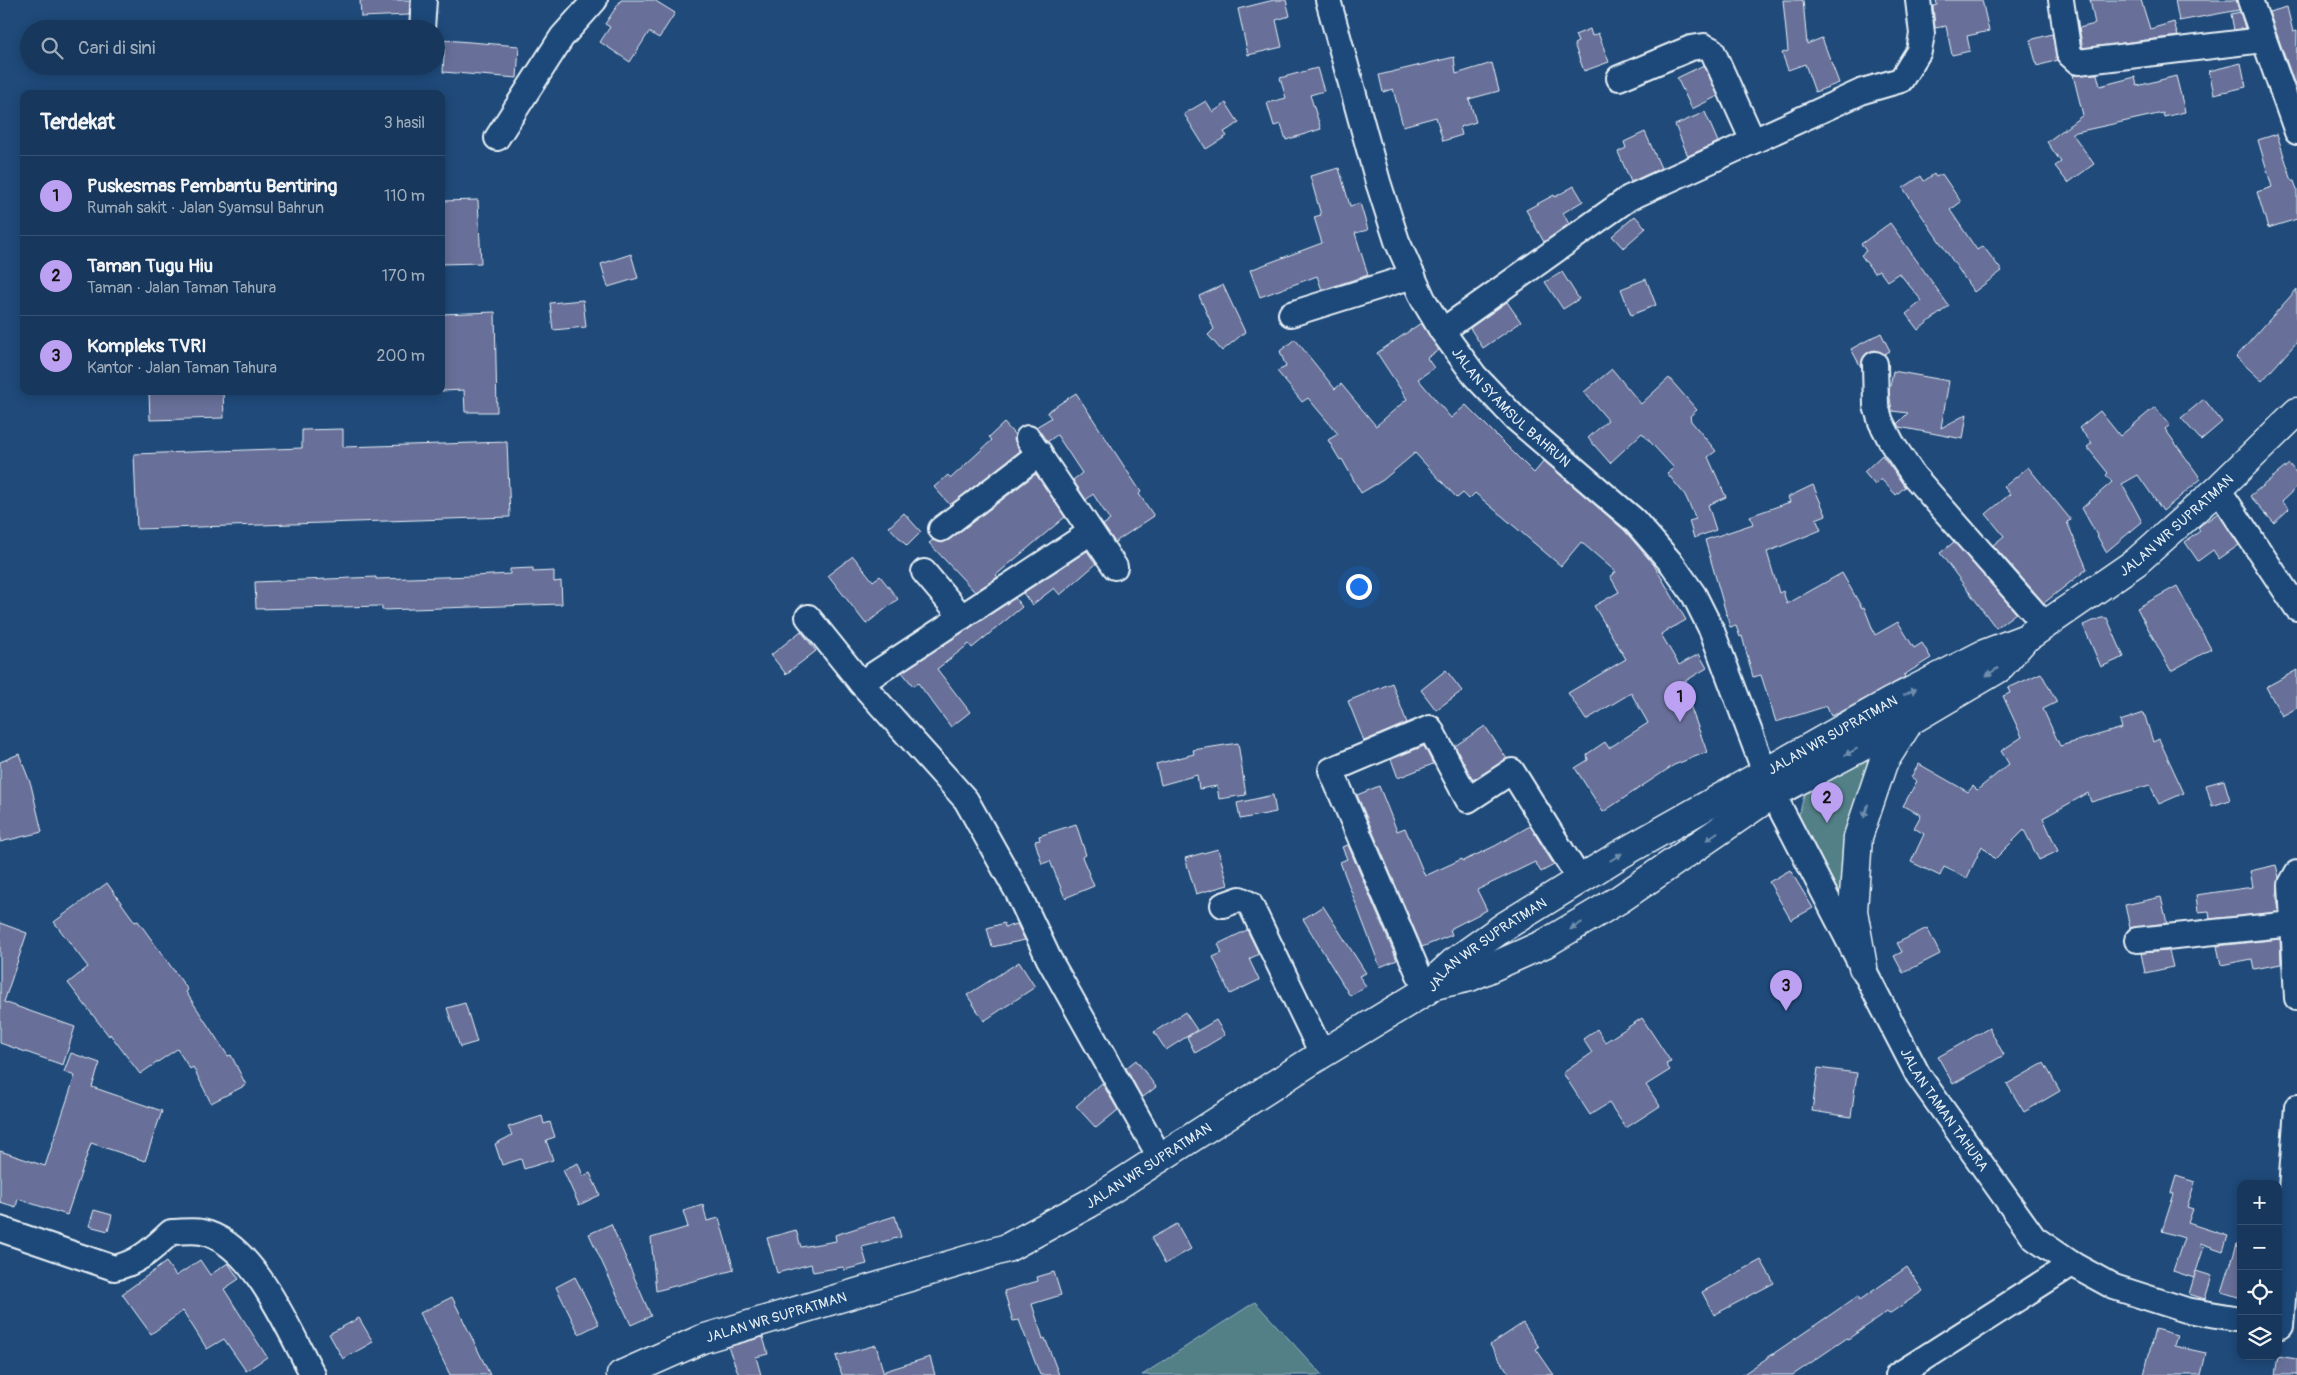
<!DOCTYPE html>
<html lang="id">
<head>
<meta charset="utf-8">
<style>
  :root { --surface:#17385c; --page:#244365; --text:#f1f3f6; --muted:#9eacbb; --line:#365272; --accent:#bca0f2 }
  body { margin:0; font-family:Pangolin,sans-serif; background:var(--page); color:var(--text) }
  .controls { position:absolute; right:15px; bottom:15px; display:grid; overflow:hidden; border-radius:10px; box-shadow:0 2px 12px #0003 }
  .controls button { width:45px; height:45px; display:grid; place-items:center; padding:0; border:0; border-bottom:1px solid var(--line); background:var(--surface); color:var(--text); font:25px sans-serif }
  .you { position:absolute; left:1358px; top:586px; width:18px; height:18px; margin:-12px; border:4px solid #fff; border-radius:50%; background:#1a73e8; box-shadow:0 0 0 8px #1a73e833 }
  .badge { display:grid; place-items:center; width:32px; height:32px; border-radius:50%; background:var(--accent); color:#111; font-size:16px; font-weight:700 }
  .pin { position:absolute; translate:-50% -41px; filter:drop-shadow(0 1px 2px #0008) }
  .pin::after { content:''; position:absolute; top:26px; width:18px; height:15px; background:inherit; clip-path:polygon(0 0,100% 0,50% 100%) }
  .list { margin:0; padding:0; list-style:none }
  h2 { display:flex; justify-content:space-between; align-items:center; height:65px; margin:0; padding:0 20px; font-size:21px }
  h2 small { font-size:16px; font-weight:400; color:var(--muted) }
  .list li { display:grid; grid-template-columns:32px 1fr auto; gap:15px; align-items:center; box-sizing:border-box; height:80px; padding:0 20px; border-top:1px solid var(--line) }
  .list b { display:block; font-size:19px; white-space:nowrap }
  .list p { margin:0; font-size:16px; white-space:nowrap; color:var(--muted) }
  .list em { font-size:16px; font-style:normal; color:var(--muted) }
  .icon { flex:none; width:28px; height:28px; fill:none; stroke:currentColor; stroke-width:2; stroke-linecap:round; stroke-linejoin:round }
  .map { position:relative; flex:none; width:2297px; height:1375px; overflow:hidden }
  .search { position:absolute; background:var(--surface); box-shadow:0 2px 12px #0003; left:20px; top:20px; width:425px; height:55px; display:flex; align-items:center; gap:12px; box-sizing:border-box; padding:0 18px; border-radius:28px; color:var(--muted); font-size:19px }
  .panel { position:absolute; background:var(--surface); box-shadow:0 2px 12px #0003; left:20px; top:90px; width:425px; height:305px; border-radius:10px }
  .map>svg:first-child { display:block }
</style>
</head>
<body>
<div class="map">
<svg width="2297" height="1375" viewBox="0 0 2297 1375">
  <rect width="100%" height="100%" fill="#1f4a7a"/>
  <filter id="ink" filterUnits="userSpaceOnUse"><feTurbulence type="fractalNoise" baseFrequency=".02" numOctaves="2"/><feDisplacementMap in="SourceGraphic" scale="10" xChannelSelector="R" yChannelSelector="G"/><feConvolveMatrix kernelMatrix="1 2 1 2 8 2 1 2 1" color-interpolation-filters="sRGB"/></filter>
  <g filter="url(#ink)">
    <!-- green -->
    <g fill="#527f87" stroke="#9db8c0">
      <polygon points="1873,750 1840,897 1838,899 1798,818 1804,796 1812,785"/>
      <polygon points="1255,1302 1322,1375 1142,1375"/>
    </g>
    <!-- building -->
    <g fill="#677099" stroke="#e8f1f8">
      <polygon points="360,0 410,0 409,15 361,17"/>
      <polygon points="621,0 654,0 675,13 659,38 649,32 630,62 600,42 610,27 605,24"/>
      <polygon points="1274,0 1286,0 1290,16 1276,20 1282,47 1248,55 1238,9"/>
      <polygon points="1783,0 1803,0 1807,44 1822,38 1839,83 1815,92 1805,64 1788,70 1782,53 1788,51"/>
      <polygon points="1936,0 1982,0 1989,31 1967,36 1970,51 1952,55 1946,26 1935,28 1933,6 1937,5"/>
      <polygon points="2090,0 2141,0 2150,29 2174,22 2178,36 2083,48 2079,28 2095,24"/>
      <polygon points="2175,0 2237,0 2239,10 2179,21"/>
      <polygon points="2287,7 2293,32 2297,31 2296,88 2269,12"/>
      <polygon points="2240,12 2245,28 2234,30 2231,14"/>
      <polygon points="1590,29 1592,36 1598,33 1609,62 1584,71 1574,44 1578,42 1575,35"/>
      <polygon points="2052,34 2058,60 2037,66 2030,40"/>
      <polygon points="445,40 519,46 517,78 443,72"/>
      <polygon points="1454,57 1456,74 1492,63 1499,91 1469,99 1476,122 1460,127 1462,135 1443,141 1436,117 1403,126 1393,89 1383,92 1379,75"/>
      <polygon points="2241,63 2246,87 2214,94 2209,71"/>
      <polygon points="1704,65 1718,96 1692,109 1677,78"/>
      <polygon points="1317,68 1324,91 1310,95 1321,129 1286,140 1281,124 1274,126 1267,103 1286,98 1280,78"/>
      <polygon points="2097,74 2100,86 2135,77 2137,86 2176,76 2185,112 2164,117 2163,113 2072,133 2094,164 2068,183 2055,166 2061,162 2047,142 2083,115 2073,75"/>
      <polygon points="1206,101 1213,112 1226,103 1239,123 1224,132 1227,136 1206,149 1184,114"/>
      <polygon points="1705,112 1718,142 1688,156 1675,125"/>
      <polygon points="1645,132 1661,168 1631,182 1618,152 1626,148 1624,142"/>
      <polygon points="2277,134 2292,181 2294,181 2297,190 2297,219 2268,228 2257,192 2272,187 2258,140"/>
      <polygon points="1339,168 1350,206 1360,203 1368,230 1355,233 1368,275 1322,290 1317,276 1260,297 1250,270 1322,243 1314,217 1321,215 1310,176"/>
      <polygon points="1934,174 1936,177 1942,174 1961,202 1950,210 1977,250 1983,246 2002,271 1974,292 1903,188 1921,176 1924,181"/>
      <polygon points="1574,186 1583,201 1563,213 1569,224 1544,242 1526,210 1554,195 1555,197"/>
      <polygon points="478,200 481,263 441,264 441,201"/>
      <polygon points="1635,216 1646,228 1623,248 1612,236"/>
      <polygon points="1890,223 1949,306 1918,330 1906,314 1922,301 1899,273 1887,281 1879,270 1874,273 1861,255 1866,251 1861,244"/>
      <polygon points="631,254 638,278 608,287 601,264"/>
      <polygon points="1562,272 1579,299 1563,309 1545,282"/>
      <polygon points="1646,279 1656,305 1631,315 1621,289"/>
      <polygon points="1223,285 1245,332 1222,351 1208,335 1214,329 1199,296"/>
      <polygon points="2297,289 2297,342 2262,381 2236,357"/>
      <polygon points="583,300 586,327 553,330 550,303"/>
      <polygon points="1507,302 1521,322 1483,348 1470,328"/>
      <polygon points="495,312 497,412 465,412 464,390 441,391 441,314"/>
      <polygon points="1421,323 1439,350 1427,358 1434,368 1418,379 1451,418 1466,405 1534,473 1544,461 1624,530 1654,565 1686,620 1661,634 1679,665 1699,654 1707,668 1682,683 1707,752 1674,765 1603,812 1575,768 1588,760 1587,754 1605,742 1609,748 1648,723 1631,693 1586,720 1568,693 1626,659 1594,606 1619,592 1610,576 1616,572 1581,542 1561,566 1475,493 1469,499 1463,493 1457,498 1415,453 1383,480 1361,493 1342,459 1340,460 1328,440 1338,434 1308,398 1302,402 1277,371 1286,367 1280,351 1295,339 1335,389 1341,384 1376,426 1407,399 1377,353"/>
      <polygon points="1881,333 1890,351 1884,354 1875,350 1868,352 1863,358 1861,367 1851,349"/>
      <polygon points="1612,369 1641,404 1669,378 1697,410 1690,416 1691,421 1716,451 1708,457 1726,497 1708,505 1716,530 1694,538 1689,521 1696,519 1685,495 1667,473 1674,468 1642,433 1610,463 1588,438 1608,420 1584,392"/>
      <polygon points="1893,371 1949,381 1941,428 1967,414 1963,439 1899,427 1897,424 1908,413 1892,411 1889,391"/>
      <polygon points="149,391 223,391 224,418 150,420"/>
      <polygon points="1076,393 1141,492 1139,494 1154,516 1115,542 1103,525 1110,520 1093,494 1086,500 1073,480 1082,473 1057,435 1047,442 1036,427 1051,418 1047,412"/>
      <polygon points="2204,399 2222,422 2201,440 2181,418"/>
      <polygon points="2155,407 2170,425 2165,429 2201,479 2163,511 2138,475 2122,484 2142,522 2106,552 2082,508 2112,482 2106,475 2108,473 2087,447 2092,443 2079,428 2100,411 2120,436"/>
      <polygon points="1004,423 1015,435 1014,439 1020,451 950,505 934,487 948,475 951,478 992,440 989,437"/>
      <polygon points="343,429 343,447 507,442 510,517 137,529 134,454 302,448 302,430"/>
      <polygon points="1882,455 1905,487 1896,495 1881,479 1875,485 1864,472"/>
      <polygon points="2289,464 2297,474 2297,487 2282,501 2289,509 2274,523 2250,496"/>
      <polygon points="2028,467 2071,520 2067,522 2087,569 2044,603 1993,545 2004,536 1986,514 2010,494 2004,487"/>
      <polygon points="1036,474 1065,517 996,575 998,577 975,592 929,543 933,540 942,543 949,540"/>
      <polygon points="1813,485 1826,515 1816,519 1821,530 1767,552 1779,593 1783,591 1787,604 1842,573 1862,608 1864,607 1875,635 1898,622 1914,648 1922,643 1931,658 1904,675 1905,677 1839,713 1831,716 1827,706 1776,722 1761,675 1753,677 1742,636 1740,637 1736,626 1730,627 1705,540 1753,524 1750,516 1790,502 1788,497"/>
      <polygon points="904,513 921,532 907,546 889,527"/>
      <polygon points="2218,513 2239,545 2219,559 2213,550 2198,561 2185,542 2200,531 2198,528 2201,525"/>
      <polygon points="1954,542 2016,613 1996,628 1940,553"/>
      <polygon points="1087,551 1096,564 1060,595 1054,588 1032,605 1023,593"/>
      <polygon points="853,556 873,581 880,576 898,599 866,624 828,575"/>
      <polygon points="533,568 533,572 554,571 554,582 561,581 562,604 382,610 382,606 256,609 255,582 376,577 376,579 474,576 510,574 510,569"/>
      <polygon points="2177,586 2211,649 2171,671 2137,608"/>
      <polygon points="1015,598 1022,607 972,648 969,644 937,669 970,712 951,727 918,683 913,686 902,672"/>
      <polygon points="2101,618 2107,618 2124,657 2101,667 2083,625"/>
      <polygon points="801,631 816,651 786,674 771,655"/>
      <polygon points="1446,670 1462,691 1436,710 1421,690"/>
      <polygon points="2297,670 2297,708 2282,716 2266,687"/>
      <polygon points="2041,673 2057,702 2043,709 2060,746 2122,728 2120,721 2144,713 2153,742 2159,739 2184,793 2159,804 2150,785 2091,802 2088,793 2043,818 2058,851 2039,860 2024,830 1995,859 1982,846 1967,878 1944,867 1940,876 1911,862 1924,834 1914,828 1921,815 1903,806 1917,781 1911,777 1919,764 1968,792 1973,786 1977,790 2009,764 2001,751 2022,737 2003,696 2010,693 2008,688"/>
      <polygon points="1392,683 1407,723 1364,741 1348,701"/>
      <polygon points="1485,726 1507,759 1473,780 1455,746"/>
      <polygon points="1238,743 1246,795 1219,799 1217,786 1199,789 1197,775 1161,785 1156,764 1194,754 1193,750"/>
      <polygon points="1424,746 1433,764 1398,778 1391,759"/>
      <polygon points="19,754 31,785 42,832 0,842 0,762"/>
      <polygon points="2224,780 2230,800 2212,806 2206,785"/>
      <polygon points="1379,786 1397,831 1405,828 1425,876 1462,859 1463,861 1495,846 1530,826 1554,865 1541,872 1535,862 1477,890 1487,910 1450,929 1452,935 1422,947 1357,795"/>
      <polygon points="1273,795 1276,812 1240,819 1237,803"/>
      <polygon points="1076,824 1086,855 1082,857 1094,886 1065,898 1050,861 1042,864 1035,841 1040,840 1039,836"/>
      <polygon points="1348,845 1397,960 1380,967 1340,862 1347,859 1342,847"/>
      <polygon points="1218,849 1228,885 1196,894 1185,858"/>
      <polygon points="2276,865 2279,877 2277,896 2279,912 2210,919 2209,911 2198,912 2196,895 2253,887 2250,871"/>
      <polygon points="1790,870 1813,908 1791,920 1769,882"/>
      <polygon points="107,883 135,922 138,921 188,990 186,992 228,1056 231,1055 246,1085 211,1103 193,1067 190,1069 177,1049 140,1074 110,1034 109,1036 68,983 88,967 54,922"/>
      <polygon points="2161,897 2167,923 2130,928 2125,905"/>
      <polygon points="1323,906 1366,973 1359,976 1366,986 1350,996 1303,919"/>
      <polygon points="0,923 27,933 4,1002 75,1027 63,1065 0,1043"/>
      <polygon points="1004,923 1005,927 1017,924 1025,940 992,947 987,928"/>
      <polygon points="1927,928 1940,954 1903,973 1894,956 1902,952 1897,943"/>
      <polygon points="1247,930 1259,954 1249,959 1259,980 1230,994 1213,957 1222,953 1218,944"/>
      <polygon points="2280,939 2281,964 2254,969 2252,959 2221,965 2217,946"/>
      <polygon points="2169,951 2173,967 2145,973 2141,953"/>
      <polygon points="1019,962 1035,987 984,1021 967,995"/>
      <polygon points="465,1003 477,1042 460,1047 447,1008"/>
      <polygon points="1185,1012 1197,1030 1166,1050 1154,1032"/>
      <polygon points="1642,1018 1671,1062 1666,1064 1670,1070 1646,1085 1660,1106 1626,1128 1609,1103 1590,1115 1563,1073 1592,1053 1583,1039 1597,1029 1605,1042"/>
      <polygon points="1216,1020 1225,1035 1195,1053 1187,1037"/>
      <polygon points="1989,1028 2004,1055 1953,1084 1938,1057"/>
      <polygon points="71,1053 100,1063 92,1087 162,1111 145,1161 91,1143 67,1215 18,1199 16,1207 0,1202 0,1151 45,1166 75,1076 64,1072"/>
      <polygon points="1136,1060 1156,1087 1142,1098 1126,1068"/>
      <polygon points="2044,1063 2060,1091 2024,1112 2007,1084"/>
      <polygon points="1818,1068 1857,1073 1851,1117 1812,1111"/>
      <polygon points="1102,1083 1118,1110 1096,1128 1076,1106"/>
      <polygon points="542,1116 544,1124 550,1122 555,1137 546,1140 553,1160 524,1169 521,1159 502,1165 495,1144 512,1135 508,1127"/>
      <polygon points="578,1163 583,1176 590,1173 600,1195 579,1205 563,1170"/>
      <polygon points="2176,1176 2195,1182 2187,1207 2193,1209 2188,1223 2228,1236 2223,1251 2200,1243 2200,1246 2204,1247 2194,1278 2173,1271 2184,1238 2162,1231 2174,1194 2171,1193"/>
      <polygon points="703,1205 707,1221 719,1218 734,1270 656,1291 651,1238 688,1227 683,1211"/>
      <polygon points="94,1210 112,1215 108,1231 89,1226"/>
      <polygon points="895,1216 901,1237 862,1247 867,1264 844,1270 843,1267 813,1272 811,1264 777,1273 767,1238 796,1230 801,1247 836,1241 835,1235"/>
      <polygon points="611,1224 651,1316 631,1325 589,1234"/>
      <polygon points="1177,1224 1191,1249 1165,1264 1151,1238"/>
      <polygon points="2237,1244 2241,1244 2241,1298 2222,1292"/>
      <polygon points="200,1260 210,1275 228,1263 239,1279 224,1289 267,1357 246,1371 224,1339 207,1349 183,1311 151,1334 122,1294 166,1262 176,1276"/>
      <polygon points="1761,1260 1774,1283 1714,1315 1702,1292"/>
      <polygon points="1907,1267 1923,1291 1889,1314 1887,1312 1848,1339 1847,1338 1793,1375 1742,1375 1858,1296 1860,1300"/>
      <polygon points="2196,1271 2212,1276 2205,1299 2189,1294"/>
      <polygon points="1054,1272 1061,1295 1032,1304 1043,1339 1045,1338 1059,1375 1040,1375 1019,1320 1013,1321 1004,1291 1038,1281 1037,1277"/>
      <polygon points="575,1277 599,1324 579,1334 556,1287"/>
      <polygon points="452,1297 490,1375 450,1375 420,1313"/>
      <polygon points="359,1318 373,1342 343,1359 329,1334"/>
      <polygon points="1523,1323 1539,1347 1536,1349 1554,1375 1510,1375 1490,1345"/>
      <polygon points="2155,1329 2177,1335 2174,1346 2206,1353 2201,1375 2144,1375"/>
      <polygon points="763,1337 768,1354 756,1357 761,1375 739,1375 728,1347"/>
      <polygon points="876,1345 884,1375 842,1375 836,1356"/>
      <polygon points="2278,1356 2297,1359 2297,1375 2275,1375"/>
      <polygon points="930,1357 935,1375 885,1375 885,1371"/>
    </g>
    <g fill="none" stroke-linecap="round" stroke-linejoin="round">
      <!-- minor casing -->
      <g stroke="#e8f1f8" stroke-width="28">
        <g id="minor">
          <path id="s1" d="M1328,0L1378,182L1397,241L1423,299L1442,331L1475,376L1516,419L1634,520L1673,565L1694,595L1712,631L1773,794L1918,1075L2034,1238L2072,1264L2114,1287L2186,1310L2241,1319"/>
          <polyline points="2061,0 2069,54 2078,62 2263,40"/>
          <polyline points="2250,0 2297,132"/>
          <polyline points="422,29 424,0"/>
          <polyline points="1619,78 1691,48 1704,46 1712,50 1753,141"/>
          <polyline points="497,138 562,37 595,0"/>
          <polyline points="1291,314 1413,276"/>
          <polyline points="1442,331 1629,198 1863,91 1901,80 1919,51 1922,34 1918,0"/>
          <polyline points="1875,364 1876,406 1881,422 1893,445 1914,476 2045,625"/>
          <polyline points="1028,438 1115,567"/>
          <polyline points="2218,489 2297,608"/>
          <polyline points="941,529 1040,453"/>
          <polyline points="924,572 962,617"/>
          <polyline points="808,617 861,683 966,800 1018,893 1049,959 1161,1159"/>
          <polyline points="861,683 1091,532"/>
          <polyline points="2297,873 2291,884 2297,998"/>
          <polyline points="1223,905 1240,899 1250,904 1322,1054"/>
          <polyline points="2137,940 2292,924"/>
          <polyline points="1426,991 1331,770 1430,728 1468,800 1512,771 1580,880"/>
          <path d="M0,1229L114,1268C139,1263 153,1248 171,1232C181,1232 193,1230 202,1232C254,1243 289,1331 313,1375"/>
          <polyline points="2281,1326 2297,1107"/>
          <polyline points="1898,1375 2072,1264"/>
        </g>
      </g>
      <!-- highway casing -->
      <g stroke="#e8f1f8" stroke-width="31">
        <g id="highway">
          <polyline points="1863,967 1853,911 1858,837 1883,763 1909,722"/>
          <polyline points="1434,985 1470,977 1546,943 1620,899 1773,794 1910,721 1998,669 2022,642"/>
          <path id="s2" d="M621,1375L702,1339L1007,1248L1090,1203L1322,1054L1426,991L1434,985L1442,973L1453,963L1505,926L1621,854L1890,702L1984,654L2026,638L2136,562L2218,489L2297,412"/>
        </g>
      </g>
      <!-- minor -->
      <use href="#minor" stroke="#1f4a7a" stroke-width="24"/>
      <!-- highway -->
      <use href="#highway" stroke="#1f4a7a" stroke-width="28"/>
    </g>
    <!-- one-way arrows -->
    <defs><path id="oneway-solid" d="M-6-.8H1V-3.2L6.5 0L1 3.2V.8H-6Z" transform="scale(1.25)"/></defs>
    <g fill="#6f8dac">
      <use href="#oneway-solid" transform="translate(1992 672) rotate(147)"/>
      <use href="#oneway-solid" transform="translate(1910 692) rotate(-27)"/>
      <use href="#oneway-solid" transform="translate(1851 752) rotate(152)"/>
      <use href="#oneway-solid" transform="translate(1866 811) rotate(107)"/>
      <use href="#oneway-solid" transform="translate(1712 836) rotate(145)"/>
      <use href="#oneway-solid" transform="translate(1616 857) rotate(-32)"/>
      <use href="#oneway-solid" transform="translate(1576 926) rotate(149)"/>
    </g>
  </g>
  <g text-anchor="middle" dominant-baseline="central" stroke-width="4.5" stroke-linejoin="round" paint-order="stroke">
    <!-- street labels -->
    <g font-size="14" fill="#e8f1f8" stroke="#1f4a7a">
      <text stroke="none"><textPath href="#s1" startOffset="455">JALAN SYAMSUL BAHRUN</textPath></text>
      <text stroke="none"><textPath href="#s2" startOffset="1786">JALAN WR SUPRATMAN</textPath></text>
      <text stroke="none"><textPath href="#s2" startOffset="1381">JALAN WR SUPRATMAN</textPath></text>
      <text stroke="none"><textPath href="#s2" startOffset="976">JALAN WR SUPRATMAN</textPath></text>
      <text stroke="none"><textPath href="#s1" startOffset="1292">JALAN TAMAN TAHURA</textPath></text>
      <text stroke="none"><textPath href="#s2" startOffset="571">JALAN WR SUPRATMAN</textPath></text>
      <text stroke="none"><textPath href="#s2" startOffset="166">JALAN WR SUPRATMAN</textPath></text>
    </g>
  </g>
</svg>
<div class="controls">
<button>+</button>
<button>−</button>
<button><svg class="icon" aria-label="locate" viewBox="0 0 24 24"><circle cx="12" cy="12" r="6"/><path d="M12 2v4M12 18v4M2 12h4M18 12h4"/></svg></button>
<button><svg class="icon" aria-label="layers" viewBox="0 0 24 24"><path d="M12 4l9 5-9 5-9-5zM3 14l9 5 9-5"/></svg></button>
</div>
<div class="you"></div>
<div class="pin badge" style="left:1680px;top:722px">1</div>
<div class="pin badge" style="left:1827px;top:823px">2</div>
<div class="pin badge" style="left:1786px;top:1011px">3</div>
<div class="search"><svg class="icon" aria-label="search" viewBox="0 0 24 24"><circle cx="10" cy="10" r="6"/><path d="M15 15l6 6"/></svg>Cari di sini</div>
<section class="panel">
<h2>Terdekat<small>3 hasil</small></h2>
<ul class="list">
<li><span class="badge">1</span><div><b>Puskesmas Pembantu Bentiring</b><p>Rumah sakit · Jalan Syamsul Bahrun</p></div><em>110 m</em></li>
<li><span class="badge">2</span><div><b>Taman Tugu Hiu</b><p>Taman · Jalan Taman Tahura</p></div><em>170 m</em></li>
<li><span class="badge">3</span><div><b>Kompleks TVRI</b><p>Kantor · Jalan Taman Tahura</p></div><em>200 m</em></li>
</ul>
</section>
</div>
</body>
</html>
